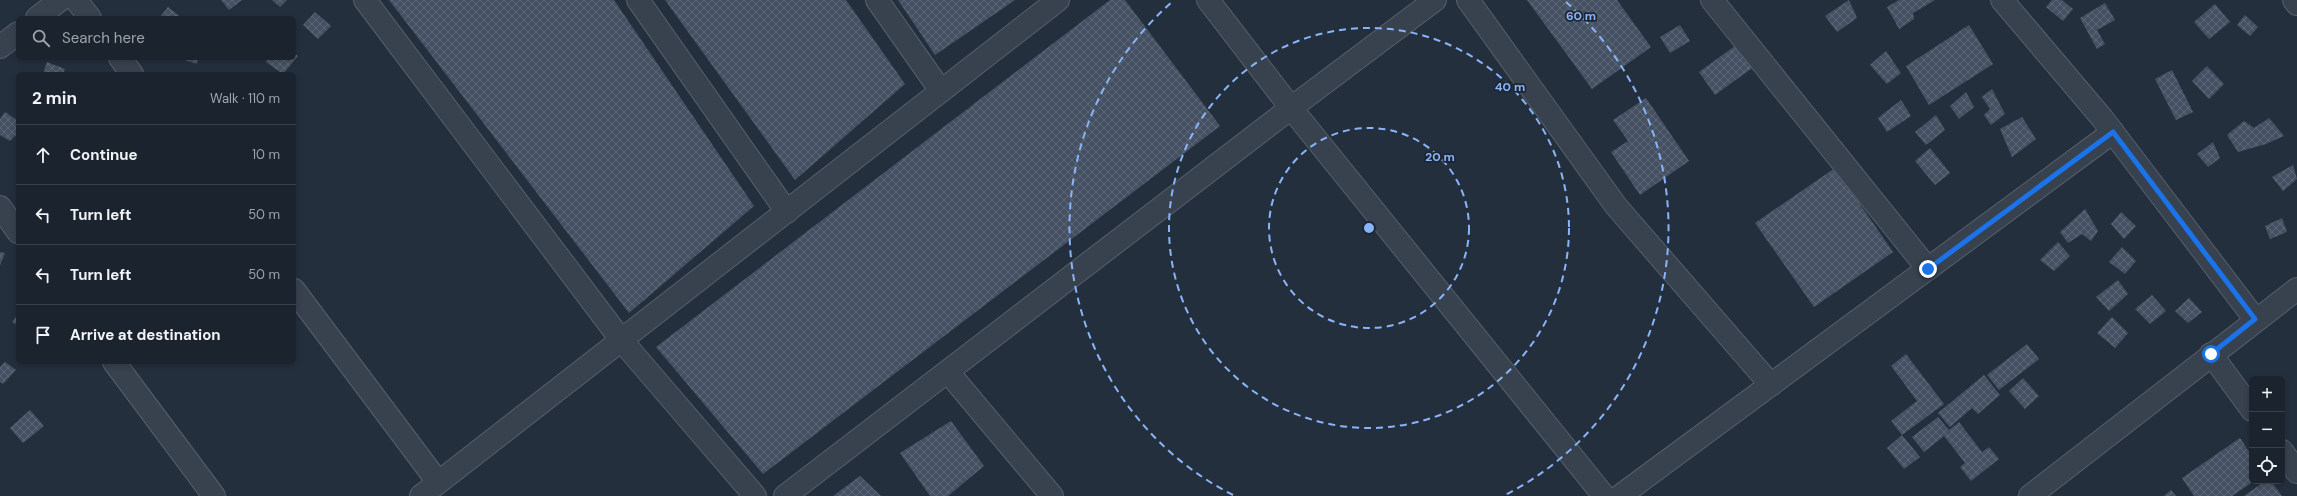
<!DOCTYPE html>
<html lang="en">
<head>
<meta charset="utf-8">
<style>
  :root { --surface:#1b232e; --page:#242b36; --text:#f1f3f6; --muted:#a0a4aa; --line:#39404a }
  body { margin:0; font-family:"DM Sans",sans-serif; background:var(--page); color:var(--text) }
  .controls { position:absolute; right:12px; bottom:12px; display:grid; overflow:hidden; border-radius:6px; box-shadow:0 2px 6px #0003 }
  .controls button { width:36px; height:36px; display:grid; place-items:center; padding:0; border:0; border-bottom:1px solid var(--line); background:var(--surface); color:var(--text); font:20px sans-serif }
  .stop { position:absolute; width:12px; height:12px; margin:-9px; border:3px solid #1a73e8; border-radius:50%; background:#fff }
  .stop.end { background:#1a73e8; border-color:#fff; box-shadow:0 1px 4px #0008 }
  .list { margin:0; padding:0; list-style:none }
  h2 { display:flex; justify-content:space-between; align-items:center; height:52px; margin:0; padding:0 16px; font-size:17px }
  h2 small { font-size:13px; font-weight:400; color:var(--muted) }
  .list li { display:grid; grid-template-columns:26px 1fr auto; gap:12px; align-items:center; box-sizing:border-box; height:60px; padding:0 16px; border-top:1px solid var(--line) }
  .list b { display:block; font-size:15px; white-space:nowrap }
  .list em { font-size:13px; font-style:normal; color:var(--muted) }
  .icon { flex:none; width:22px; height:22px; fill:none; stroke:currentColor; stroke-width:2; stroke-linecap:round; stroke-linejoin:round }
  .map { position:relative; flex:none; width:2297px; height:496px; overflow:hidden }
  .search { position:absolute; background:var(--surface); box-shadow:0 2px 6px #0003; left:16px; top:16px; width:280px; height:44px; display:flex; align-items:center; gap:10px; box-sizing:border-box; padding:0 14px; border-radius:6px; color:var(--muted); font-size:15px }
  .panel { position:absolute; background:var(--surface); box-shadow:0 2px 6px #0003; left:16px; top:72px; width:280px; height:292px; border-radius:6px }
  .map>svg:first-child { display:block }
</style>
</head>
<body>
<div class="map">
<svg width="2297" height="496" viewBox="0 0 2297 496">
  <defs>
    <pattern id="building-cross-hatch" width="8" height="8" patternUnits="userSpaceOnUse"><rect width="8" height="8" fill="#455162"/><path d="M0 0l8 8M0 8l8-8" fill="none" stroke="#5d6877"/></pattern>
  </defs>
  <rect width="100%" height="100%" fill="#242f3e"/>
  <!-- building -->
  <g fill="url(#building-cross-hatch)">
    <polygon points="221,0 242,0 229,10"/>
    <polygon points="272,0 287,0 280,7"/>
    <polygon points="389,0 614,0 754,206 629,313"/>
    <polygon points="665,0 846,0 905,84 795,180"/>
    <polygon points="898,0 1015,0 935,55"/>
    <polygon points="1110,0 1125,0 1220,126 763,474 656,347"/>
    <polygon points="1527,0 1617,0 1651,47 1592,89"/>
    <polygon points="1849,0 1857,18 1837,32 1825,16"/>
    <polygon points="1899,0 1935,0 1913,13 1914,19 1899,29 1887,7"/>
    <polygon points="2052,0 2062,0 2073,9 2063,21 2046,7"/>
    <polygon points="2105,3 2115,20 2097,30 2105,44 2097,49 2080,18"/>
    <polygon points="2215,4 2230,22 2209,39 2194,22"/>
    <polygon points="168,7 182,18 159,18"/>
    <polygon points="315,12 331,26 318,39 303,25"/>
    <polygon points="2245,15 2258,27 2250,36 2237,25"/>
    <polygon points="1680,25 1690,41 1670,53 1660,37"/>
    <polygon points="1969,25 1993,64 1929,105 1906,66"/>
    <polygon points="1739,43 1755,66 1715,95 1699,72"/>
    <polygon points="1886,51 1901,73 1887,84 1870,65"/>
    <polygon points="294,53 298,56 283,74 266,62 269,58 294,58"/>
    <polygon points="181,58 198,58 197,64 182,59"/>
    <polygon points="47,62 65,69 63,74 43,74"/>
    <polygon points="2207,66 2224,84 2209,99 2192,81"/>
    <polygon points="2172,70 2193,112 2176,120 2155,79"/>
    <polygon points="1992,89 2005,114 1991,125 1984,115 1990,109 1982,97"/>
    <polygon points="1966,92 1974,107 1959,119 1950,106"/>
    <polygon points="1646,98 1689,161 1640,195 1611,152 1628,141 1613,120"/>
    <polygon points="1901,100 1911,116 1887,132 1878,118"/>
    <polygon points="5,112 18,121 18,133 10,141 0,135 0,119"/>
    <polygon points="1936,115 1945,130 1926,145 1915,132"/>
    <polygon points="2022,117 2036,139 2012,157 2000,129"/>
    <polygon points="2269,118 2284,136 2266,144 2238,152 2227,135 2244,121 2254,128"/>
    <polygon points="2213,142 2220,158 2208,167 2197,154"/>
    <polygon points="1930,148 1950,173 1935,185 1915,161"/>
    <polygon points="2293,165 2297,179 2283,191 2272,177"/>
    <polygon points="1835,168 1893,252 1814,307 1755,223"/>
    <polygon points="2085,209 2098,231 2091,241 2082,234 2068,243 2060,232"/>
    <polygon points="2121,212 2136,226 2124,239 2111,224"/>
    <polygon points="2282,218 2287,232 2270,239 2265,226"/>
    <polygon points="2058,242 2070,256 2054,271 2040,260"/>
    <polygon points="2122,247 2136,261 2125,274 2109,262"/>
    <polygon points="0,252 5,253 0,265"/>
    <polygon points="2118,280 2128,294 2109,311 2096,297"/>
    <polygon points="2152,295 2166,311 2150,324 2135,309"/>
    <polygon points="2189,298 2202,312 2188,323 2175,311"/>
    <polygon points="18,314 18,326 12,322"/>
    <polygon points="2112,317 2128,333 2115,348 2097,333"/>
    <polygon points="2027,344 2039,359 1999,390 1987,375"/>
    <polygon points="1906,354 1944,404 1902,435 1891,421 1917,401 1891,366"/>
    <polygon points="5,362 16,370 3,384 0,382 0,367"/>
    <polygon points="1984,375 2000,395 1978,414 1972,408 1950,427 1938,413"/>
    <polygon points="2023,378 2039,396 2025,409 2009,391"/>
    <polygon points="30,410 44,426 23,443 10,428"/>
    <polygon points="1938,417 1949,430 1959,422 1982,452 1989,447 1999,459 1971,481 1960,467 1965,463 1944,436 1924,452 1912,437"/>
    <polygon points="951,421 984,466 948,496 930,496 900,453"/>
    <polygon points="1902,435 1920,457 1904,469 1887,448"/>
    <polygon points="2240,438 2252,456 2252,481 2254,481 2232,496 2194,496 2182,478"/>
    <polygon points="860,476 881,496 833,496"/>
    <polygon points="2265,481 2271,481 2282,496 2244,496"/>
    <polygon points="2171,490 2176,496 2164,496"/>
  </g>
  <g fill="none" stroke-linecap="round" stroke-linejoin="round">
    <!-- minor casing -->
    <g stroke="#565f6c" stroke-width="24">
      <g id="minor">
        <polyline points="76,0 90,18"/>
        <polyline points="365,0 622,341 755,496"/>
        <polyline points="638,0 787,212"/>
        <polyline points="877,0 941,91"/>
        <polyline points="1208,0 1291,108 1435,0"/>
        <polyline points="1468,0 1616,206 1771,385"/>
        <polyline points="1712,0 1928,269"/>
        <polyline points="2002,0 2102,118 2255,319"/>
        <polyline points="2294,0 2297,4"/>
        <polyline points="37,18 60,0"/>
        <polyline points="0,47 18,33"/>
        <polyline points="120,58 132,74"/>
        <polyline points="0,207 18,232"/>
        <polyline points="294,290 438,482"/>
        <polyline points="2211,354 2252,410"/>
        <polyline points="114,362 214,496"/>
        <polyline points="948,372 1052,496"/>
        <polyline points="2282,451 2297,472"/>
        <polyline points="421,496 1058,0"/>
        <polyline points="785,496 1291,108 1604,496"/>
        <polyline points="1620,496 2113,132"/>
        <polyline points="2030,496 2297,289"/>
      </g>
    </g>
    <!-- minor -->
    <use href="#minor" stroke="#38414e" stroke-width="22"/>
  </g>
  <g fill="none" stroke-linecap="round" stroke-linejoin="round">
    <!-- route -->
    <polyline stroke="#1a73e8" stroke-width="5" points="1928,269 2113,132 2255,319 2211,354"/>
  </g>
  <!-- distance rings -->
  <g fill="none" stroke="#8ab4f8" stroke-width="2" stroke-dasharray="7 5">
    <circle cx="1369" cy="228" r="100"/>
    <circle cx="1369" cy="228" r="200"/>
    <path d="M1233 495A300 300 0 0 1 1172 2M1566 2A300 300 0 0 1 1505 495"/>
  </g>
  <circle cx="1369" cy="228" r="6" fill="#8ab4f8" stroke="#1d2633" stroke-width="2"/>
  <g font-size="12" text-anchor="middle" font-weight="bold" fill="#8ab4f8" stroke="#1d2633" stroke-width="3.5" stroke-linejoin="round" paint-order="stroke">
    <text x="1581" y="20">60 m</text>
    <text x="1510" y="91">40 m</text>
    <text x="1440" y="161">20 m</text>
  </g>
</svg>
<div class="controls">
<button>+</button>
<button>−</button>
<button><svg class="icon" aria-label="locate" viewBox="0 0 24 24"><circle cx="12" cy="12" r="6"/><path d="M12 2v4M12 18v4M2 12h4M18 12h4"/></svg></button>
</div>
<div class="stop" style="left:2211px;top:354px"></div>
<div class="stop end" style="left:1928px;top:269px"></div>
<div class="search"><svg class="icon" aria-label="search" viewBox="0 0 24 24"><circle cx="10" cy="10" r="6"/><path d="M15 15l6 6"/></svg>Search here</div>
<section class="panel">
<h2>2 min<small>Walk · 110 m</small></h2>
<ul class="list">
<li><svg class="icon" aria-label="ahead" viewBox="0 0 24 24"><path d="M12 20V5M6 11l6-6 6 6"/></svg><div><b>Continue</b></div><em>10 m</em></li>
<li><svg class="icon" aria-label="left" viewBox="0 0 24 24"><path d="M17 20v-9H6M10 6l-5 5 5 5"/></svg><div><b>Turn left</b></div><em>50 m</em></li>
<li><svg class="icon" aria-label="left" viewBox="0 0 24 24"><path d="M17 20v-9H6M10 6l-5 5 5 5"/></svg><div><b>Turn left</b></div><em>50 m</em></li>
<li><svg class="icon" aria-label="arrive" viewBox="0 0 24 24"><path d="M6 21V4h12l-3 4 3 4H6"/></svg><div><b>Arrive at destination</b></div></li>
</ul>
</section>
</div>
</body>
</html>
